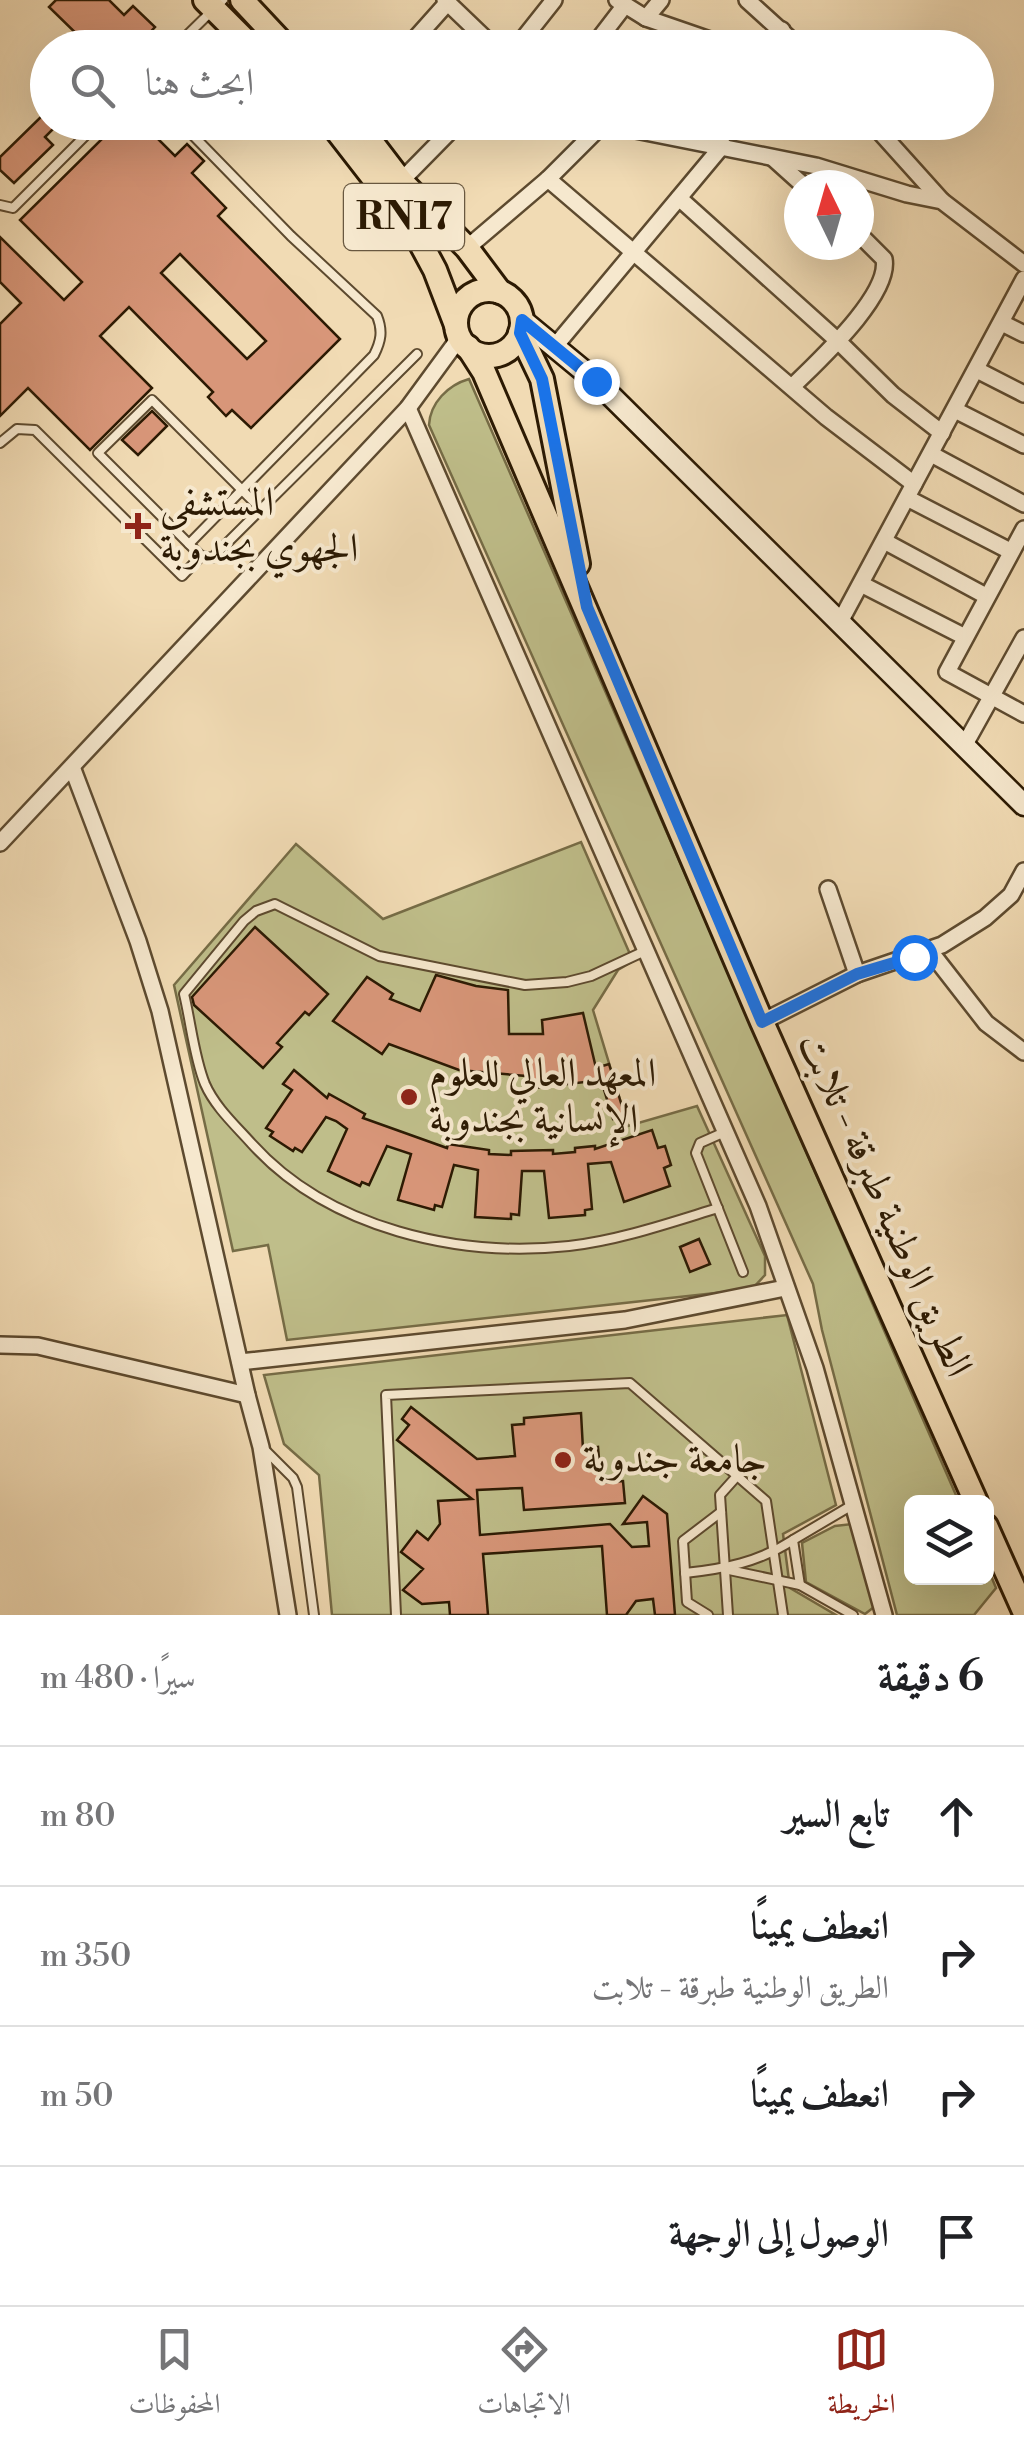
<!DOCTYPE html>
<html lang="ar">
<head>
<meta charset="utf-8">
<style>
  :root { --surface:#fff; --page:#f6f6f6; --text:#202124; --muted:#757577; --line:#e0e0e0; --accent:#8f2418 }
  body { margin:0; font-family:"Libre Bodoni",Amiri,serif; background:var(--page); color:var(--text); direction:rtl }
  .controls { position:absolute; right:30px; bottom:30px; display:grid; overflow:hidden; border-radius:15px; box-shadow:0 10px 40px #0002 }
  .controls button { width:90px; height:90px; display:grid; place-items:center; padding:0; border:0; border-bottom:2px solid var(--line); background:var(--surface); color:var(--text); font:50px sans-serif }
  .compass { position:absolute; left:784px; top:170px; width:90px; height:90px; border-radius:50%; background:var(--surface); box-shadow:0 10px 40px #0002; rotate:355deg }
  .stop { position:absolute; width:30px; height:30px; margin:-22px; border:8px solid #1a73e8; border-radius:50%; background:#fff }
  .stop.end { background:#1a73e8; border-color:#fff; box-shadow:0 2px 10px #0008 }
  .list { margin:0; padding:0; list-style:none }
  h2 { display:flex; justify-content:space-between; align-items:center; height:130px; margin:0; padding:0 40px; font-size:42px }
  h2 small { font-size:32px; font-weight:400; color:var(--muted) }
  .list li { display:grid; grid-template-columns:65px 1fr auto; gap:30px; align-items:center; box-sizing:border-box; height:140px; padding:0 40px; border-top:2px solid var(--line) }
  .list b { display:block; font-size:38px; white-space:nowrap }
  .list p { margin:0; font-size:32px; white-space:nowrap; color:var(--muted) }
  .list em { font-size:32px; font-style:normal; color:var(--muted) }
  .icon { flex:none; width:55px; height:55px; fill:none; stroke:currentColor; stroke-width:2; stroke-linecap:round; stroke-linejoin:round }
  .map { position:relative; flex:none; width:1024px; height:1615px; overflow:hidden; direction:ltr }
  .search { position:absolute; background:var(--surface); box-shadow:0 10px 40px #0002; left:30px; right:30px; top:30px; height:110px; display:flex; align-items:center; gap:25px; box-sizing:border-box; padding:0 35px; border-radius:55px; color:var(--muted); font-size:38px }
  .sheet { height:690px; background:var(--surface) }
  nav { display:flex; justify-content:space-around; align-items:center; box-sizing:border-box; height:140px; border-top:2px solid var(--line); background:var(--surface); font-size:28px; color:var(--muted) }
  nav a { display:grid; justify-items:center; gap:5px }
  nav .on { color:var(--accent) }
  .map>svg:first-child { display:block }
</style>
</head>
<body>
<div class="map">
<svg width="1024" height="1615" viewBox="0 0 1024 1615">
  <rect width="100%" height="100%" fill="#f1dbb4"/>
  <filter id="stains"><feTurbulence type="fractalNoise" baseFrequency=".002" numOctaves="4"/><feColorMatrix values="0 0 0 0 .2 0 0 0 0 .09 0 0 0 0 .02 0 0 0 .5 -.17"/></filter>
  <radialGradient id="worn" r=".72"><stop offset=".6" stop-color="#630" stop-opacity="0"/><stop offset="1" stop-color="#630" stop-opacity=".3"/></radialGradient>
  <!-- green -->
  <g fill="#bfbe8a" stroke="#766c46" stroke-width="2.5">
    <path d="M469,379L959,1502H912V1578H986L987,1566L996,1588L974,1615H897L822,1330L813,1284L429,425C430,403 448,385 469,379Z"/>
    <polygon points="581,842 633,961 618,970 593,1010 628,1126 697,1106 765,1256 765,1275 752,1289 287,1340 268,1245 233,1251 174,985 296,844 383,919"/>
    <polygon points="787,1315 836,1505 783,1534 790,1588 836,1615 332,1615 319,1475 284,1444 264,1375"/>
    <polygon points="852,1524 874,1607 865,1614 806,1582 802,1543 835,1526"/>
  </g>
  <!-- building -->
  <g fill="#d89679" stroke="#2c1a03" stroke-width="2.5" fill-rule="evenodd">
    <polygon points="56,0 109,0 124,15 133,6 155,27 143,40 151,48 91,48 49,7"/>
    <polygon points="48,110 48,122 60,122 45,137 53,145 14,183 0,170 0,157"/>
    <path d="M141,122L175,156L187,144L204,161L192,173L226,208L218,216L340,339L251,428L232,410L226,416L208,397L213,392L129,307L100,336L152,388L90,450L28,388L0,416V324L21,303L0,282V237L64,300L82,282L20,220L105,136L100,131L107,123ZM180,254L266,341L247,359L161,273Z"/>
    <polygon points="152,411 167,426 138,455 122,440"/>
    <polygon points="255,927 328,994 309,1015 305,1012 277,1043 282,1047 263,1068 194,1005 192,997"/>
    <polygon points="436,975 476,986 508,990 509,1034 543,1034 542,1020 583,1013 596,1068 609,1064 625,1116 613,1119 601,1080 526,1089 526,1076 459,1070 389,1044 382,1054 333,1021 367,977 393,994 390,999 420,1011"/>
    <polygon points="294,1070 327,1098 329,1094 365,1114 363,1118 447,1148 448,1144 489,1150 489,1154 511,1155 511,1151 553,1150 553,1154 575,1152 575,1148 595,1146 595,1149 652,1130 658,1148 665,1146 671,1165 664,1168 670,1186 624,1202 611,1162 588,1164 592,1209 585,1210 585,1215 549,1218 544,1171 522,1171 519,1215 511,1214 511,1219 475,1217 478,1170 454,1165 442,1207 435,1205 434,1210 398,1200 411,1154 387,1146 369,1185 362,1182 360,1186 328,1171 347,1129 336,1121 326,1117 302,1152 295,1148 293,1151 270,1136 273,1132 266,1128 292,1090 283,1084"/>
    <polygon points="699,1239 710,1264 690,1272 680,1247"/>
    <polygon points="411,1407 477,1459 515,1456 512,1425 524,1424 524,1418 581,1413 583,1449 598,1447 601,1483 623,1481 625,1503 524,1510 522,1488 477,1490 480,1535 610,1524 632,1547 649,1546 647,1522 623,1524 643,1496 667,1514 675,1615 655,1615 653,1599 636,1601 626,1615 607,1615 602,1546 483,1554 488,1615 450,1615 449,1602 422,1604 403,1590 423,1569 401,1552 417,1531 428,1540 440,1524 438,1501 472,1499 397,1440 409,1425 402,1419"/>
  </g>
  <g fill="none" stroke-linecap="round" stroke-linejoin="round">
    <!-- lane casing -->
    <g stroke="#5d4a2f" stroke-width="12">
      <g id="lane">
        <polyline points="174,48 223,0"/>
        <path d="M180,122L291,236L377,316C383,331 381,341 374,355L189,544"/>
        <polyline points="0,205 13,208 99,122"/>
        <polyline points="0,443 17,429 35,430 182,576 201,556"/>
        <polyline points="261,509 152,400 98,453 201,556 212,558 417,354"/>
        <path d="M647,950L591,976L567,982L525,985L379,956L275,904L256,911L244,921L184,994C191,1023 194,1057 205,1084C215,1107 236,1126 252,1144C329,1229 459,1258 569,1246C620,1240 669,1223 718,1208"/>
        <polyline points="727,1131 700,1143 696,1153 743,1272"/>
        <polyline points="264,1449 293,1478 297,1487 314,1615"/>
        <polyline points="729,1570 800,1585"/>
        <path d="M685,1573C724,1569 759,1562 793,1540"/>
        <polyline points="396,1615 386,1395 630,1383 766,1501 783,1615"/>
        <polyline points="708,1615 687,1602 683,1541 721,1512"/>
        <polyline points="728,1615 720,1495 737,1476"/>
        <polyline points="853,1615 800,1585 793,1540 854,1504"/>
      </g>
    </g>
    <!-- street casing -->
    <g stroke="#5d4a2f" stroke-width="20">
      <g id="street">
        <polyline points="445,0 495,48"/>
        <polyline points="617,0 646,18 733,48"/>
        <polyline points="747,0 800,48"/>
        <polyline points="646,18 661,0"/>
        <polyline points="407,48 448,2"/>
        <polyline points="516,48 554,0"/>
        <polyline points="592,48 625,5"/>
        <polyline points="769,48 782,30"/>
        <polyline points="595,122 816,166 907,194 942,201 1024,264"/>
        <polyline points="871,122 942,201"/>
        <polyline points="711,143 718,122"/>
        <polyline points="773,158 803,185"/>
        <polyline points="548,179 826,417 914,484"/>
        <polyline points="401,181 459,122"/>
        <polyline points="679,198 838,341 893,395 942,433"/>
        <polyline points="467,248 548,179 602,125"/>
        <polyline points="1002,323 1024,334"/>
        <polyline points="556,345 723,145"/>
        <polyline points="977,370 1024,394"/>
        <path d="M793,386C817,362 891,295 884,259L859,234"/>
        <polyline points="408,408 758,1206 815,1368 884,1615"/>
        <polyline points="955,410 1024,445"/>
        <polyline points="931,454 1024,504"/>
        <polyline points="907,498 1010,551"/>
        <polyline points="1024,529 947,672 1024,714"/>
        <polyline points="884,541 986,596"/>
        <polyline points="861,584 965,637"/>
        <polyline points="841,620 1024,279"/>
        <polyline points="964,746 1024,638"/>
        <polyline points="72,767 138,941 160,1011 247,1395 261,1447 288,1615"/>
        <polyline points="0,843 408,408 460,337"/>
        <polyline points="828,889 857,974"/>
        <polyline points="930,951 986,1023 1024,1052"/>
        <polyline points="762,1022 857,974 942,945 985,918 1011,895 1024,871"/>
        <polyline points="0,1345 38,1346 247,1395"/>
        <polyline points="240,1362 625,1320 785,1288"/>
      </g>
    </g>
    <!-- secondary casing -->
    <g stroke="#2c1a03" stroke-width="25">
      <polyline id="secondary" points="522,320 596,381 1024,805"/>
    </g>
    <!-- primary casing -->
    <g stroke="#2c1a03" stroke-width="28">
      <g id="primary">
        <polyline points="205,0 253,48"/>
        <polyline points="242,0 287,48"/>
        <polyline points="330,122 413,229 435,270 456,325"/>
        <polyline points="356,122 401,181 467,248 500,292"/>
        <circle cx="489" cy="323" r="33"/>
        <polyline points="520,333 542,379 578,564"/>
        <polyline points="468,347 484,372 762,1022 976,1502"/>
        <polyline points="986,1526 1024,1611"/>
      </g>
    </g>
    <!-- lane -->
    <use href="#lane" stroke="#f6e8ce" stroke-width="8"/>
    <!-- street -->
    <use href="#street" stroke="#f6e8ce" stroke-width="15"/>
    <!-- secondary -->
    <use href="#secondary" stroke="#f6e8ce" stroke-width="20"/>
    <!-- primary -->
    <use href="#primary" stroke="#f1dbb4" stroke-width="22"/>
  </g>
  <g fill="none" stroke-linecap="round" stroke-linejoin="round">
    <!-- route -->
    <polyline stroke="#1a73e8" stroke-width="12" points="596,381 522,320 520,333 542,379 587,607 762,1022 857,974 914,957"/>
  </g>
  <!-- markers -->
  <g fill="#8f2418" stroke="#f6e8ce" stroke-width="4">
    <path d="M133 511h10v10h10v10h-10v10h-10v-10h-10v-10h10z"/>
    <circle cx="409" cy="1097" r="10"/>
    <circle cx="563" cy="1460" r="10"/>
  </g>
  <g text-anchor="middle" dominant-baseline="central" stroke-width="8" stroke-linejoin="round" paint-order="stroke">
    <!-- shield labels -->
    <rect fill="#f6e8ce" stroke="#695840" stroke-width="2.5" x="344" y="184" width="120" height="66" rx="8"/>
    <g font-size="38" font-weight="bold" fill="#2c1a03">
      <text x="404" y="217">RN17</text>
    </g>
    <!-- poi labels -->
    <g font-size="40" fill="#2c1a03" stroke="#f6e8ce" text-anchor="start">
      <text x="160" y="503">المستشفى<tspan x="160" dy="46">الجهوي بجندوبة</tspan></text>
      <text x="429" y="1074">المعهد العالي للعلوم<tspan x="429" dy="46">الإنسانية بجندوبة</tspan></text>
      <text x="583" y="1460">جامعة جندوبة</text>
    </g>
    <!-- street labels -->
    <g font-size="40" fill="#2c1a03" stroke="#f6e8ce">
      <text transform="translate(885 1205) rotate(66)">الطريق الوطنية طبرقة - تلابت</text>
    </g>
  </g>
  <rect width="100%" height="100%" filter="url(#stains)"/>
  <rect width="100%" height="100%" fill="url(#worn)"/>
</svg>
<div class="controls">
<button><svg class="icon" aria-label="layers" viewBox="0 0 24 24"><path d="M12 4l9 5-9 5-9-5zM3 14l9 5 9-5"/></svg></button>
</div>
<svg class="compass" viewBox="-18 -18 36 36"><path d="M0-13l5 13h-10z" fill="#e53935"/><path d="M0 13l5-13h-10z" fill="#757577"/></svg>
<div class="stop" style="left:914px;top:957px"></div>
<div class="stop end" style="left:596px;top:381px"></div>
<div class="search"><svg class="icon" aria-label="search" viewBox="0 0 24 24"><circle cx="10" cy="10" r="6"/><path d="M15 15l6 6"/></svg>ابحث هنا</div>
</div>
<section class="sheet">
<h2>6 دقيقة<small>سيرًا · 480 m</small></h2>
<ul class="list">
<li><svg class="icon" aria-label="ahead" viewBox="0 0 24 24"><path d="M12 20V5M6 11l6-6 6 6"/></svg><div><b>تابع السير</b></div><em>80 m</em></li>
<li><svg class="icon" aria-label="right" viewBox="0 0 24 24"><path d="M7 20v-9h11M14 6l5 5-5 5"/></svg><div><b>انعطف يمينًا</b><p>الطريق الوطنية طبرقة - تلابت</p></div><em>350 m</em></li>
<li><svg class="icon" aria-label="right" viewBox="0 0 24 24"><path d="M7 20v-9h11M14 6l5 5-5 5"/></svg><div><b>انعطف يمينًا</b></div><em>50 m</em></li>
<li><svg class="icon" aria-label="arrive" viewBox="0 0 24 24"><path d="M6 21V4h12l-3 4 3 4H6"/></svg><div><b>الوصول إلى الوجهة</b></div></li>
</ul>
</section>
<nav>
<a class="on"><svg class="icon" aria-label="map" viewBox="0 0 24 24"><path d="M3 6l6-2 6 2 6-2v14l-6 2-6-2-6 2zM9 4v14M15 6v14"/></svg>الخريطة</a>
<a><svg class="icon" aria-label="directions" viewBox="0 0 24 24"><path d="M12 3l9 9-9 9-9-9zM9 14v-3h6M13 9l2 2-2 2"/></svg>الاتجاهات</a>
<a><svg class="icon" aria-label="saved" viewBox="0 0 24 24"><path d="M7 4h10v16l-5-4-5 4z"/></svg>المحفوظات</a>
</nav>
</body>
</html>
